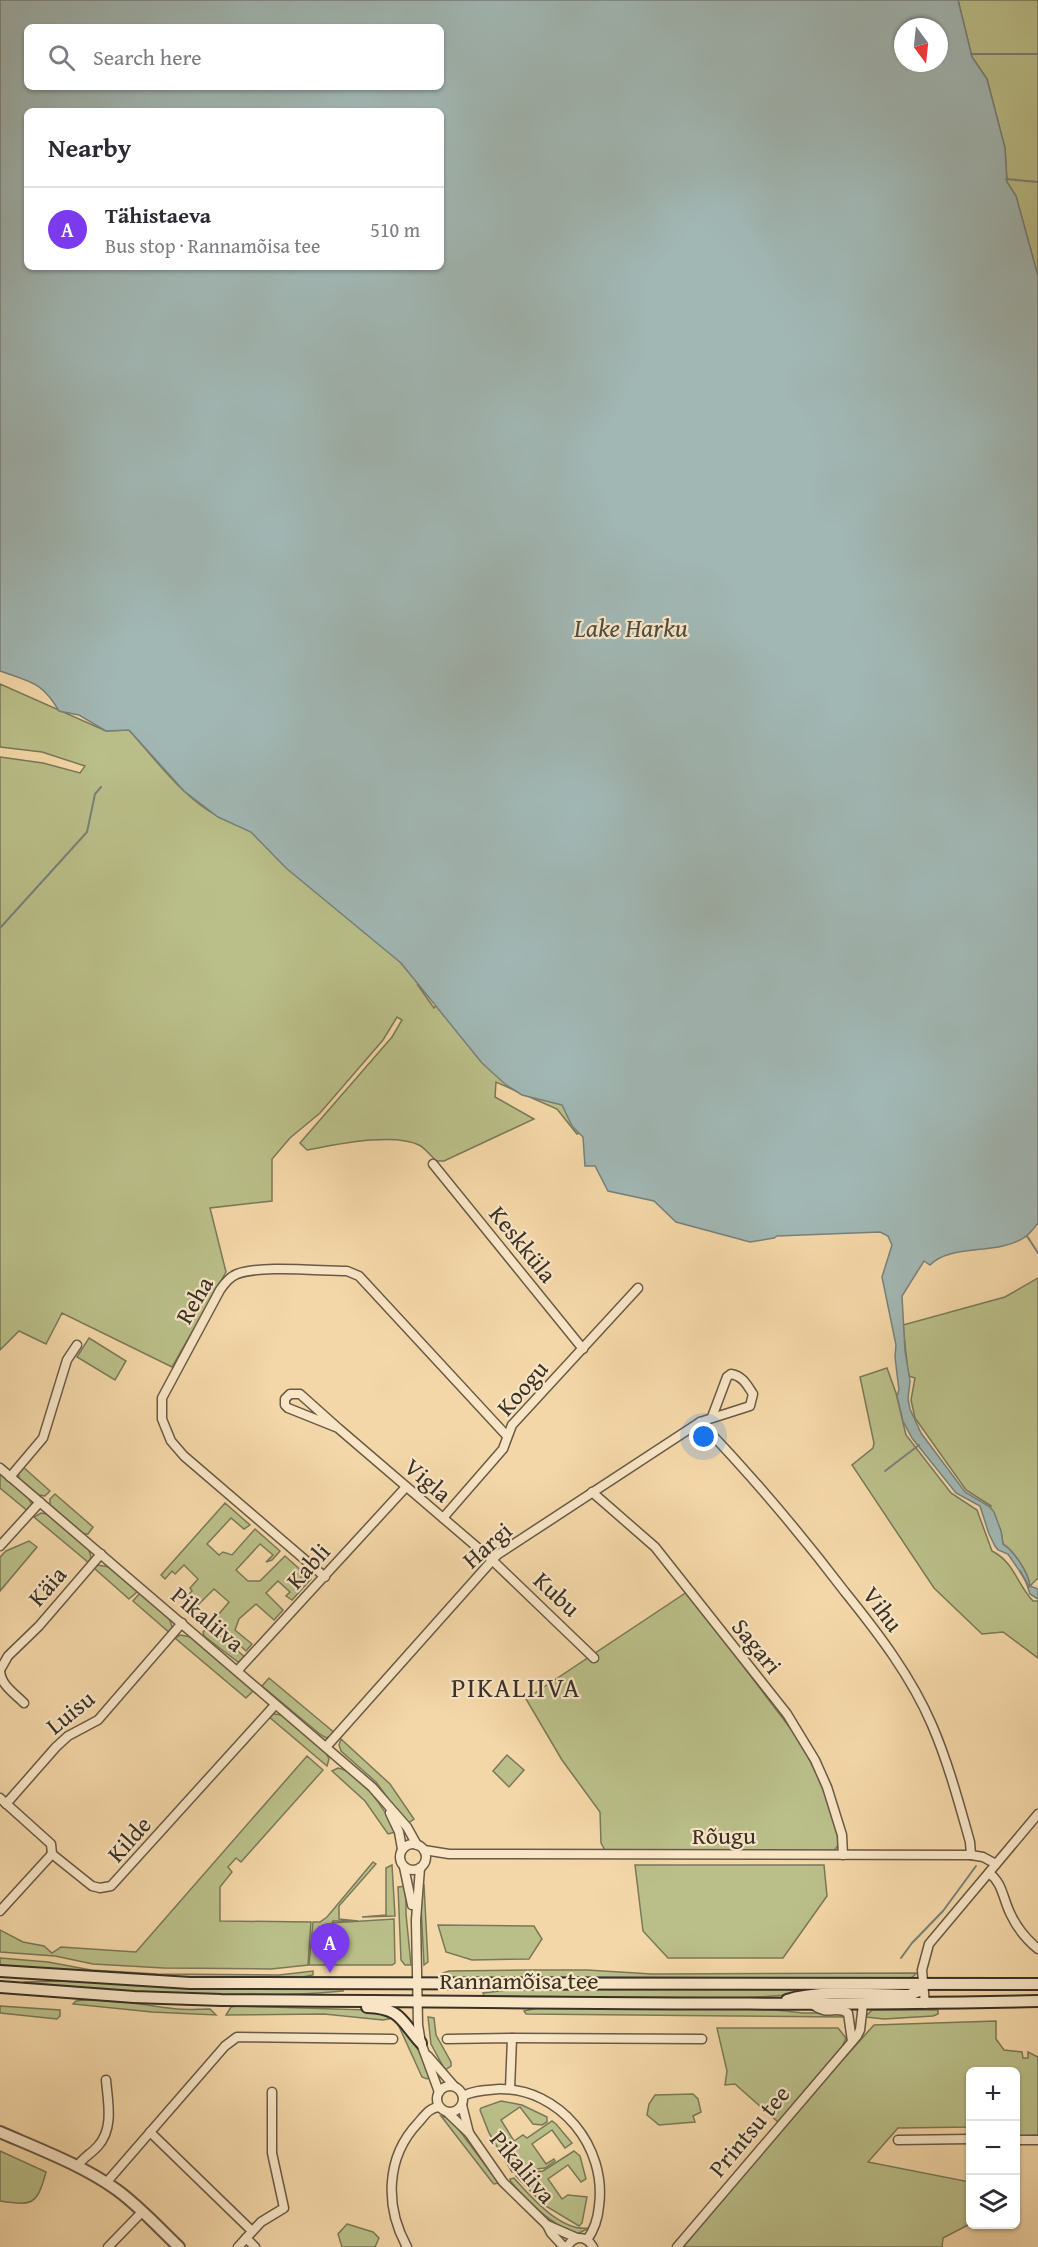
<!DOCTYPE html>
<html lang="en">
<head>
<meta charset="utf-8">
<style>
  :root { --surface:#fff; --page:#f2f2f3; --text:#2b2b33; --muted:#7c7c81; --line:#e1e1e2; --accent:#7c3aed }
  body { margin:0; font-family:"Gentium Book Plus",serif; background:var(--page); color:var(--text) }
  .controls { position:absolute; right:18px; bottom:18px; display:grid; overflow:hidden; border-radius:9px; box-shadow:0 2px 4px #0004 }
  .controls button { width:54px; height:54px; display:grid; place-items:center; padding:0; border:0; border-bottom:2px solid var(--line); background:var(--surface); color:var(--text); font:30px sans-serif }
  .compass { position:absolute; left:894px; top:18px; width:54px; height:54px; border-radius:50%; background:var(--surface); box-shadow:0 2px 4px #0004; rotate:165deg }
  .you { position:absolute; left:704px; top:1437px; width:21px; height:21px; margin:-15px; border:4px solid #fff; border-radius:50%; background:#1a73e8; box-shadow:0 0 0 9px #1a73e833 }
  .badge { display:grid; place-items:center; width:39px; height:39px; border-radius:50%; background:var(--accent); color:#fff; font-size:20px; font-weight:700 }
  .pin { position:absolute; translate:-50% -50px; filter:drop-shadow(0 2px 3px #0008) }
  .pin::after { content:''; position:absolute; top:32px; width:21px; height:18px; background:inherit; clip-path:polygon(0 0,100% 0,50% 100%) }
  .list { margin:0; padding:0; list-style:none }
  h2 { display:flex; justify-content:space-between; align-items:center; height:78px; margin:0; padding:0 24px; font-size:26px }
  h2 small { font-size:20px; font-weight:400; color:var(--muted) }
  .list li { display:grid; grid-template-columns:39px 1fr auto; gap:18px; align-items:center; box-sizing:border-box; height:84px; padding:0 24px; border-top:2px solid var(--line) }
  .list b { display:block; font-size:22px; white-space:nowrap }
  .list p { margin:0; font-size:20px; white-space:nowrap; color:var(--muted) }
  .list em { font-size:20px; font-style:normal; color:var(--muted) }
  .icon { flex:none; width:33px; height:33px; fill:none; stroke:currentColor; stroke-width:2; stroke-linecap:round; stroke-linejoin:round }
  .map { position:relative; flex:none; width:1038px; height:2247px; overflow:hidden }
  .search { position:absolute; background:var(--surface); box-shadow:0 2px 4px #0004; left:24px; top:24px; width:420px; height:66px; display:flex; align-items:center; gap:15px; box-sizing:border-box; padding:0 21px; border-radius:9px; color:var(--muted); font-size:22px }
  .panel { position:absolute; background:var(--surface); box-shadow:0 2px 4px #0004; left:24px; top:108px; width:420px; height:162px; border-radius:9px }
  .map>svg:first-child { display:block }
</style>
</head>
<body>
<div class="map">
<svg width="1038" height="2247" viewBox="0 0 1038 2247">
  <rect width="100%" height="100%" fill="#f4d7a8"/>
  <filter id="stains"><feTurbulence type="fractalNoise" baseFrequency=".00333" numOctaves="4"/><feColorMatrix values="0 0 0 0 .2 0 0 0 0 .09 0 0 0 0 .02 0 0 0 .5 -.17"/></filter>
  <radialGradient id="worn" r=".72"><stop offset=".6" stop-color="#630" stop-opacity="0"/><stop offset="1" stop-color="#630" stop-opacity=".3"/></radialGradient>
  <!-- green -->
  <g fill="#babf89" stroke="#7a7858" stroke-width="1.5">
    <polygon points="958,0 1038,0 1038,276 1016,196 1007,182 1005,148 987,79 972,57"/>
    <path d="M0,684L106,731L129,730C155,759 190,807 227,820L199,800L333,882L433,1001L417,984L434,1008L441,999L542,1064L584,1131L577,1134L557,1109L496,1082L495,1097L534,1119L444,1161H436C431,1156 425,1148 419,1145C393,1132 335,1145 307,1150L300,1143L392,1037L402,1020L397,1017L383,1040L320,1113L290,1138L272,1159V1201L210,1208L226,1272L172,1367L62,1313L46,1344L19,1331L0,1350V757L43,763L80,773L85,766L42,752L0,747Z"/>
    <path d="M1038,1278V1578L1030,1586C1028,1571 1014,1552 1003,1544L1001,1531L990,1507L991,1506L966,1490L915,1418L911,1400L915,1378L909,1376L908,1372L903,1325L1005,1297Z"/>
    <polygon points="89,1338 126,1361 115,1380 77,1357"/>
    <path d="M887,1368L896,1393L906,1435L951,1493L977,1510L992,1551C1014,1562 1017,1584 1033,1601H1038V1658L1003,1632L982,1634L934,1588L852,1465L873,1448L874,1443L860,1377Z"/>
    <polygon points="22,1466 50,1491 45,1496 39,1495 19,1479 18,1470"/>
    <polygon points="0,1473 28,1497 32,1505 29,1512 0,1488"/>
    <polygon points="55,1494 93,1527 88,1534 84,1534 50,1505 50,1499"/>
    <polygon points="225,1503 250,1525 244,1529 231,1518 207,1544 219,1555 223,1552 232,1555 255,1529 280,1551 272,1560 266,1562 273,1555 260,1544 236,1570 248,1581 260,1581 285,1556 304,1573 301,1577 305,1582 310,1578 311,1579 292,1600 286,1596 290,1592 278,1581 266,1593 283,1610 274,1620 256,1604 239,1619 235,1630 252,1644 246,1651 213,1621 229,1602 214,1589 196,1607 186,1597 192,1591 190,1588 198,1579 184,1565 175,1574 172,1571 165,1579 161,1575"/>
    <polygon points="41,1513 47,1514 89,1550 91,1557 89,1563 34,1517"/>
    <polygon points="29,1541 37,1547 0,1591 0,1557 6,1551"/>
    <polygon points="98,1565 109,1567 138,1591 129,1599 94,1568"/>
    <polygon points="687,1592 800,1741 822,1785 835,1822 839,1844 834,1851 605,1850 601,1843 600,1812 562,1760 526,1699"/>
    <polygon points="140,1593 169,1618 173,1629 171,1634 133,1601"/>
    <polygon points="209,1626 247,1659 238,1662 204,1636 203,1632"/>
    <polygon points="180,1635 191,1637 254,1690 246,1698 175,1638"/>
    <polygon points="269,1678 336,1734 326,1738 321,1735 262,1686"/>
    <polygon points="274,1714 282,1715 326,1753 329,1759 327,1766 268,1716"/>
    <polygon points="341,1739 390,1784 414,1819 407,1824 376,1782 341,1751 339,1745"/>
    <polygon points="507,1755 524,1770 509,1787 493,1771"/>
    <polygon points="307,1756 323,1770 241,1862 236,1858 228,1867 232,1872 220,1887 220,1921 311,1922 308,1965 271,1969 164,1968 93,1964 55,1956 0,1952 0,1930 23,1942 44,1946 52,1953 61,1947 136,1952"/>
    <path d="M338,1768C360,1772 386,1811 396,1832L388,1834L365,1801L332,1771Z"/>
    <polygon points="373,1862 376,1864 339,1906 339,1919 358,1921 333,1921 332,1923 394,1919 395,1963 392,1965 309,1965 313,1922 320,1922 327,1917"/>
    <polygon points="392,1865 395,1916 362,1917 386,1915 386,1868"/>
    <polygon points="635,1865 824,1865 827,1896 783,1958 668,1958 643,1931"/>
    <polygon points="424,1885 428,1962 424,1965 420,1886"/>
    <polygon points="406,1886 406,1914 411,1965 405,1965 401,1960 398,1887"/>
    <polygon points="438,1925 534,1926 542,1939 529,1959 472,1960 446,1952"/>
    <polygon points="0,1958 48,1962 91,1970 157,1974 279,1975 313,1971 313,1975 292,1979 141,1976 0,1965"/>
    <polygon points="532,1970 587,1970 652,1974 917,1973 911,1978 902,1979 443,1978 443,1973 449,1971"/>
    <path d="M62,1981L208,1988L343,1989V1991C237,2001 130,1992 23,1984L24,1982Z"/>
    <polygon points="516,1989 833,1989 833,1992 741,1998 484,1996 483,1993"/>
    <path d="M76,2001C109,1996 144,2006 177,2009C188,2010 199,2009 210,2009L216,2015L152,2012L73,2004Z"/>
    <polygon points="0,2006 60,2010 60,2016 57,2019 0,2013"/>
    <polygon points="236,2006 367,2010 394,2018 383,2020 324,2014 226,2015 231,2007"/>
    <polygon points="542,2007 767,2009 803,2013 837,2013 844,2017 526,2014 524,2011"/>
    <polygon points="872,2010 938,2010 938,2014 933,2016 884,2019 865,2017"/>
    <polygon points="428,2017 434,2018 436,2035 451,2062 451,2066 445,2070 431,2044"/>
    <polygon points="996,2021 996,2039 1004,2050 1022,2052 1023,2058 1028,2058 1028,2052 1038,2057 1038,2135 1016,2136 1016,2072 970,2072 970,2127 898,2128 868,2162 970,2182 970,2224 943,2238 942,2247 683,2247 800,2107 874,2025"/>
    <polygon points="397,2022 408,2030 431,2076 427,2079 422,2077"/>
    <polygon points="717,2028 838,2028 846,2038 842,2047 778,2122 735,2084 725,2085 727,2071"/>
    <polygon points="693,2094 698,2099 701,2112 693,2116 695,2122 659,2125 647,2115 649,2104 655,2095"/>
    <polygon points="501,2101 522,2105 547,2117 547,2122 542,2125 533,2124 520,2107 501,2120 514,2141 523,2135 527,2138 552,2121 556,2124 572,2143 565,2148 552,2130 532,2144 546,2164 554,2159 555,2161 545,2168 512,2172 489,2133 480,2110 481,2108"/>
    <polygon points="441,2116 448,2118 456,2126 499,2183 494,2184 492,2182"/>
    <path d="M0,2151L46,2172C37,2205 33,2206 0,2201Z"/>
    <polygon points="574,2151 580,2156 586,2179 581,2182 568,2165 548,2179 562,2199 568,2195 587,2197 582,2223 579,2226 544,2205 516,2176 524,2173 543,2171"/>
    <path d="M514,2178C531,2197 561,2232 589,2228L577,2234C550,2224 529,2203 511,2182L510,2179Z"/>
    <polygon points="347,2224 373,2232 379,2238 375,2247 342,2247 338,2234"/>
  </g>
  <!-- water -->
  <path fill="#a1b7b4" stroke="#77817b" stroke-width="1.5" fill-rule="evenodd" d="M0,0H958L972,57L987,79L1005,148L1007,182L1016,196L1038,276V1223C1034,1228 1030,1234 1025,1237C998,1256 951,1243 930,1265L924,1261L902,1296L905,1351L910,1381L908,1399L910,1409L921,1433L965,1492L990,1507L994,1512L1001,1531L1003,1544C1014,1551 1028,1572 1030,1586L1038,1589V1599L1030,1594L1025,1579L1008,1554L998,1550L995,1546L989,1534L980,1506L956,1493L912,1438L903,1421L897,1396L899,1390L895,1357L896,1345L882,1277L892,1245L888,1236L880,1232L777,1236L774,1238L750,1242L676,1222L654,1201L608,1191L595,1166H585L583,1137L572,1126L562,1105L522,1095L506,1085L482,1063L401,963L286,868L251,832L218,817L184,791L129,730L106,731L79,715L59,711C42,682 31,682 0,671ZM27,27H441V87H27ZM903,27H939V63H903ZM27,111H441V267H27Z"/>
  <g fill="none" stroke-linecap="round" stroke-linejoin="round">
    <!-- stream -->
    <g stroke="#77817b" stroke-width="2">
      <polyline points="971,54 1038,54"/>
      <polyline points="1006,179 1038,182"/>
      <polyline points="0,928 87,832 95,794 101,787"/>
      <polyline points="1027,1236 1038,1253"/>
      <polyline points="885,1471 919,1445"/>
      <polyline points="1020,1571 1029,1587"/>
      <polyline points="901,1958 912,1943 943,1911 976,1866"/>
    </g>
    <!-- minor casing -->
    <g stroke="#685a46" stroke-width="11">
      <g id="minor">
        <polyline points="433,1164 583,1349"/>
        <path d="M700,1422C752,1476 800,1533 845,1592C878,1633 911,1676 932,1725C948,1762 959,1803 970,1842L971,1855"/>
        <polyline points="338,1428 300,1394 290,1394 285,1399 285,1405 288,1408 338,1428 492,1560 594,1658"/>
        <polyline points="0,1468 372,1787 407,1827 417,1845"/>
        <polyline points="10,1477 43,1438 67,1360 77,1345"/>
        <polyline points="592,1492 655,1547 787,1714 815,1760 827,1787 842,1835 843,1855"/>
        <polyline points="443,1518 503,1449 512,1425 638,1288"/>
        <polyline points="0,1546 40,1502"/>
        <path d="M325,1577L184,1456L171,1441L162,1419V1398L220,1290C224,1284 229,1277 237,1274C260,1265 320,1271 347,1271L359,1276L507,1436"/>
        <polyline points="0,1670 8,1656 39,1626 101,1554"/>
        <polyline points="238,1670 406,1487"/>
        <path d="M0,1671C1,1685 14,1693 24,1703"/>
        <path d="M326,1747L497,1555L700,1422L750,1406L753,1394C747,1385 743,1376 731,1374L727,1377L712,1417"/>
        <polyline points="0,1798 51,1844 52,1854 92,1886 100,1888 111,1886 275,1705"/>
        <polyline points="6,1804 56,1747 68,1736 98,1720 182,1623"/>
        <polyline points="390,1813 399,1832 402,1849"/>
        <circle cx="413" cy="1857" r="13"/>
        <polyline points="424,1850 449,1854 971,1855 983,1857 996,1864"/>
        <polyline points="404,1867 412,1905"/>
        <polyline points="420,1868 416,1920 418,2025 421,2043 439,2092"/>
        <path d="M989,1873C1003,1883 1003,1900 1011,1915C1018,1930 1026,1939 1038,1949"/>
        <polyline points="0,1911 52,1854"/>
        <path d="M812,2004C828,2017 835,2005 848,2013L852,2041"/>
        <polyline points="925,2004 922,1970 929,1944 1038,1814"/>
        <polyline points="512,2038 702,2039"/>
        <polyline points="447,2039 512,2038 510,2089"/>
        <polyline points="428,2056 454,2086"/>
        <circle cx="450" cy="2099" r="13"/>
        <path d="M463,2096C474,2090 487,2090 499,2089C560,2088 607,2147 599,2206C598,2219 594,2230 587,2240"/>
        <polyline points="462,2105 469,2133"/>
        <polyline points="447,2112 469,2133 503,2182 547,2225 551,2233 564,2247"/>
        <polyline points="150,2132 252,2231"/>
        <polyline points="898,2140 970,2139"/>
        <polyline points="1016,2140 1038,2140"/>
        <path d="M77,2167C82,2158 91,2154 98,2146C114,2128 108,2103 106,2080"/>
        <polyline points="106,2183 225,2046 237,2037 393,2039"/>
        <polyline points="547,2225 577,2238"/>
        <polyline points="246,2238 255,2247"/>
        <polyline points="108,2247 142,2212"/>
        <polyline points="238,2247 261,2222 284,2208 272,2153 272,2092"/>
        <path d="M407,2247C385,2207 385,2158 418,2123C425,2115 429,2108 439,2107"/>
        <path d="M567,2247C574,2235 586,2235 593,2247"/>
        <polyline points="677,2247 857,2036 860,2030 863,2004"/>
      </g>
    </g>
    <!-- tertiary casing -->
    <g stroke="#685a46" stroke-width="14">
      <path id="tertiary" d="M0,2132C39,2149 82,2165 117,2190C139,2206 159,2228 179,2247"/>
    </g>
    <!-- secondary casing -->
    <g stroke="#393126" stroke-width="14">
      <g id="secondary">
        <polyline points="0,1971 190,1983 1038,1984"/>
        <path d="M0,1987L134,1997L221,2000C493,2001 766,2007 1038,2001"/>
        <path d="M787,2000C821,1989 873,1995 909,1995L919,1991L923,1985"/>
        <path d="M367,2007C401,2008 401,2021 421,2043"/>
      </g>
    </g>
    <!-- minor -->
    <use href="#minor" stroke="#f8e5c6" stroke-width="8"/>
    <!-- tertiary -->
    <use href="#tertiary" stroke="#f8e5c6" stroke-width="10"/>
    <!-- secondary -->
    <use href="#secondary" stroke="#f8e5c6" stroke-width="10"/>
  </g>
  <g text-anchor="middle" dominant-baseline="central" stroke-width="4.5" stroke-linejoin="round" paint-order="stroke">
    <!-- street labels -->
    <g font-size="24" fill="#393126" stroke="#f8e5c6">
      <text transform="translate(523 1244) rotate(51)">Keskküla</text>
      <text transform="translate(194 1300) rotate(-60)">Reha</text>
      <text transform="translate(522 1388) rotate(-49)">Koogu</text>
      <text transform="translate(428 1480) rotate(41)">Vigla</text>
      <text transform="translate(487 1545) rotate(-41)">Hargi</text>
      <text transform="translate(308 1566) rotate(-48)">Kabli</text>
      <text transform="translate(47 1586) rotate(-49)">Käia</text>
      <text transform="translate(557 1594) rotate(43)">Kubu</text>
      <text transform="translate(883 1609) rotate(53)">Vihu</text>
      <text transform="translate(208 1619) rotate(40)">Pikaliiva</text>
      <text transform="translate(757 1646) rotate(51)">Sagari</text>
      <text transform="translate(70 1712) rotate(-39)">Luisu</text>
      <text x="724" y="1835">Rõugu</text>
      <text transform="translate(129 1839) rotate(-48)">Kilde</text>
      <text x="519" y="1980">Rannamõisa tee</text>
      <text transform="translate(749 2131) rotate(-50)">Printsu tee</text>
      <text transform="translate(523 2167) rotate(50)">Pikaliiva</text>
    </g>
    <!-- water labels -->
    <g font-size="26" font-style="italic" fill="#4e4c42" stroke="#f8e5c6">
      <text x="631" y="627">Lake Harku</text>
    </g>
    <!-- quarter labels -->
    <g font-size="27" letter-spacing="1.5" fill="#393126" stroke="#f8e5c6">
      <text x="516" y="1687">PIKALIIVA</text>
    </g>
  </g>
  <rect width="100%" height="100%" filter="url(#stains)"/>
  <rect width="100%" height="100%" fill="url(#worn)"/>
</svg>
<div class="controls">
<button>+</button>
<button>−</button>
<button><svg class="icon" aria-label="layers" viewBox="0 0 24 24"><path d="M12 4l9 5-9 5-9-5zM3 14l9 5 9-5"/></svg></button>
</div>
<svg class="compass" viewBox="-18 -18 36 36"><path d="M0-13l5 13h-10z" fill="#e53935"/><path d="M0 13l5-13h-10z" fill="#7c7c81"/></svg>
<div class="you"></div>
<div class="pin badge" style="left:330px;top:1973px">A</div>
<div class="search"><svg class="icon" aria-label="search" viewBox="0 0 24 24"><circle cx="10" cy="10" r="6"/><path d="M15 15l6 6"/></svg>Search here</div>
<section class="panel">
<h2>Nearby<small></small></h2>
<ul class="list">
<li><span class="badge">A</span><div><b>Tähistaeva</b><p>Bus stop · Rannamõisa tee</p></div><em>510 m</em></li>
</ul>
</section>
</div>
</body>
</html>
